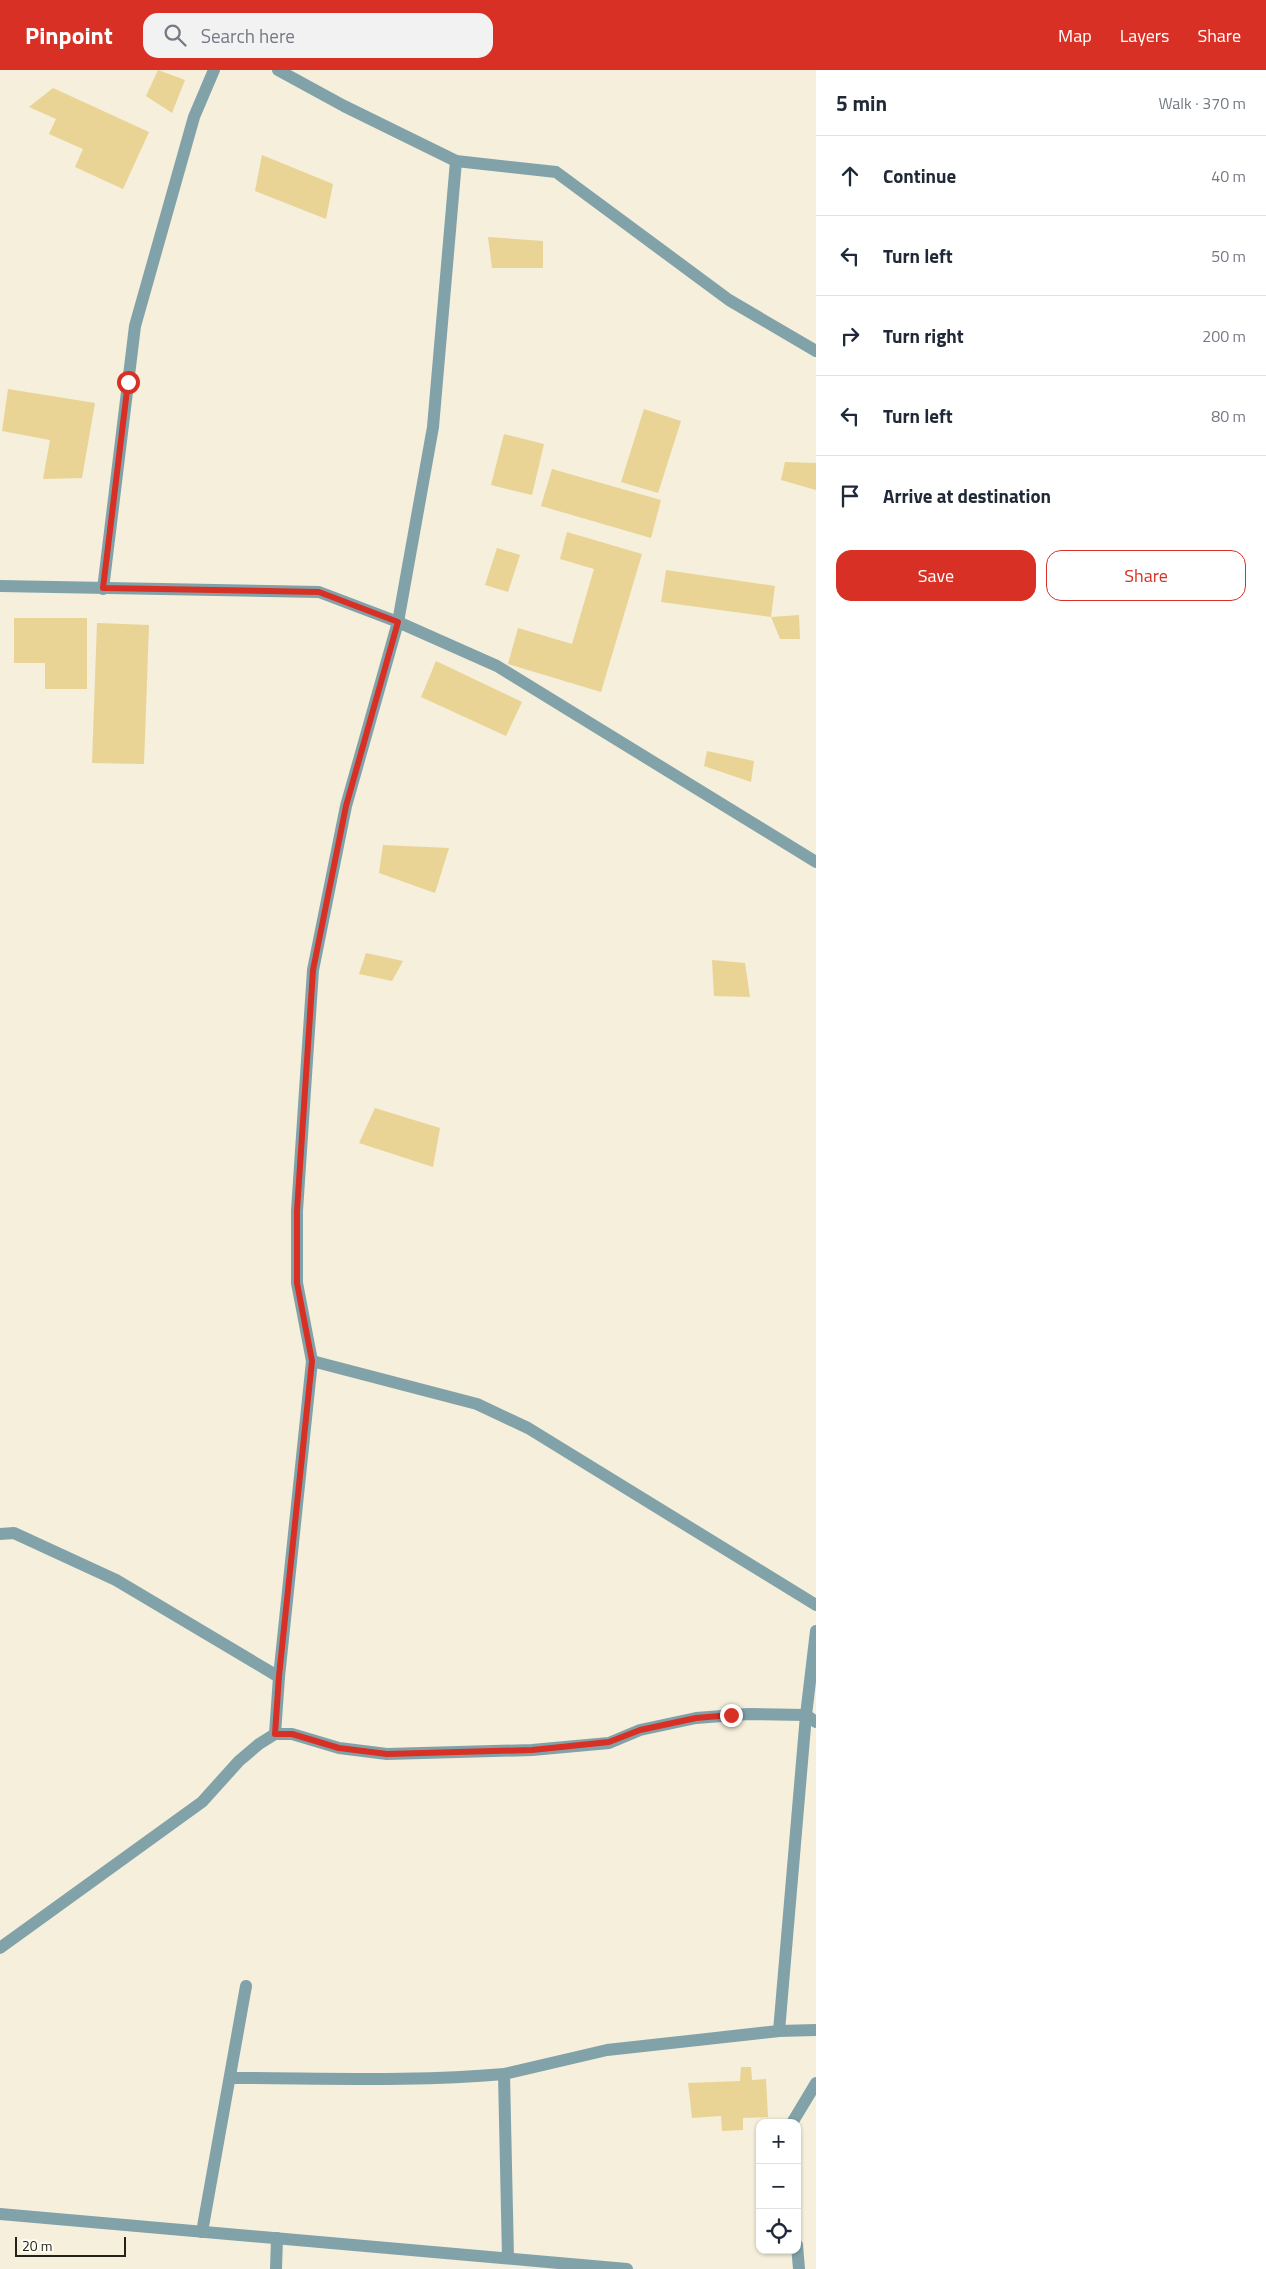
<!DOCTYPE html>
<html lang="en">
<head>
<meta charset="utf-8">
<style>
  :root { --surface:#fff; --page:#f2f2f3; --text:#1f2937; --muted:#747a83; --line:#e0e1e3; --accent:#d93025 }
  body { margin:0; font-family:"Titillium Web",sans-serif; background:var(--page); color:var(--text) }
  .controls { position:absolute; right:15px; bottom:15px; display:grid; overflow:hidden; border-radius:10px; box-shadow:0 1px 4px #0004 }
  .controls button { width:45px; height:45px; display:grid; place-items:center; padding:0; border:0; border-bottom:1px solid var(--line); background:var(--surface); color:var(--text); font:25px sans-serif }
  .scale { position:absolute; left:15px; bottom:12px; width:111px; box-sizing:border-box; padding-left:5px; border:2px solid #24221b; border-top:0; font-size:14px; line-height:18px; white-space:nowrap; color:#24221b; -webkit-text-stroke:4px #fffcf4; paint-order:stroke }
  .stop { position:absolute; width:15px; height:15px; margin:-11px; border:4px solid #d93025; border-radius:50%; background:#fff }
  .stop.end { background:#d93025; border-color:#fff; box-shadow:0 1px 5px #0008 }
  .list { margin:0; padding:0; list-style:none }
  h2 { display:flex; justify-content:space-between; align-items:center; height:65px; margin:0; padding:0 20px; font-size:21px }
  h2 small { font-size:16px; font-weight:400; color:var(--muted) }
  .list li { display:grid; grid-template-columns:32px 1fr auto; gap:15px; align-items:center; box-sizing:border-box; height:80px; padding:0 20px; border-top:1px solid var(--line) }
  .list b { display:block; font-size:19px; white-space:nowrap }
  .list em { font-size:16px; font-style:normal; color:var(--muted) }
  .actions { display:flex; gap:10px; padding:15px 20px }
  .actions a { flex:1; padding:11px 0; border:1px solid var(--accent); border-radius:15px; text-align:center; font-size:18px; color:var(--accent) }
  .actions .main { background:var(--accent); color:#fff }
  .icon { flex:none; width:28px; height:28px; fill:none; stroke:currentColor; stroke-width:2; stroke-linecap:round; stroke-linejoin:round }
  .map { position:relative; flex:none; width:816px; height:2199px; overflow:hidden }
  header { display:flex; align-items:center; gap:30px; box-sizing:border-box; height:70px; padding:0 25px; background:var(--accent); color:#fff }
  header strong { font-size:24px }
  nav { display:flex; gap:28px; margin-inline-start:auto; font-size:18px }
  .search { width:350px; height:45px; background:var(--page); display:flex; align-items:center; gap:12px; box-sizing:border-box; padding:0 18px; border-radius:15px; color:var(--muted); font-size:19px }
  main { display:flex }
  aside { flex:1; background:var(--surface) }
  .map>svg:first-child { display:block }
</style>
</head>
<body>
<header>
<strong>Pinpoint</strong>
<div class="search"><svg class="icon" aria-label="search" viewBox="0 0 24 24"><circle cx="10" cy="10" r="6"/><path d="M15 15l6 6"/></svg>Search here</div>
<nav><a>Map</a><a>Layers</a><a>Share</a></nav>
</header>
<main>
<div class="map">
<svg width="816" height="2199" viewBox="0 0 816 2199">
  <rect width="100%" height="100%" fill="#f5efdb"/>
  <!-- building -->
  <g fill="#e9d496">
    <polygon points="158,0 185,10 172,43 146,26"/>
    <polygon points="53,18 149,62 123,119 75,97 83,79 49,64 56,49 29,37"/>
    <polygon points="262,85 333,114 326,149 255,121"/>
    <polygon points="488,167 543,171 543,198 492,198"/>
    <polygon points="8,319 95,333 82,408 43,409 50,370 2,361"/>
    <polygon points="644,339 681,351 658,423 621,412"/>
    <polygon points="504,364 544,374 532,425 491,415"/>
    <polygon points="785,392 816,393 816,420 781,410"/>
    <polygon points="552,399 661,430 651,468 541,436"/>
    <polygon points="567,462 642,484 601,622 508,594 518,558 572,574 594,499 560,489"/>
    <polygon points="497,478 520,485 508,522 485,515"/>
    <polygon points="666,500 775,516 771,547 661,532"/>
    <polygon points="799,545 800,569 780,569 771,547"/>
    <polygon points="14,548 87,548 87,619 45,619 45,593 14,593"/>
    <polygon points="97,553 149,555 144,694 92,693"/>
    <polygon points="436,591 522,632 506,666 421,627"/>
    <polygon points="707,681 754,691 751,712 704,696"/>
    <polygon points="383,775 449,778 435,823 379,803"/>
    <polygon points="366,883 403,891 392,911 359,904"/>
    <polygon points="712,890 745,893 750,927 714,926"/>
    <polygon points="375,1038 440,1058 433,1097 359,1073"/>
    <polygon points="741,1997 751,1997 752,2010 766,2009 768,2047 743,2048 743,2060 722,2061 721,2046 692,2048 688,2013 740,2011"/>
  </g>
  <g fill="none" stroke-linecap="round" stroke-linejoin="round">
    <!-- minor -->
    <g stroke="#82a2aa" stroke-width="12">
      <polyline points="278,0 344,36 456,91 556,102 729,230 816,281"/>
      <polyline points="0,516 319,522 398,552 497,596 816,792"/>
      <polyline points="103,519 135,256 194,47 214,0"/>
      <polyline points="312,1291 477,1334 528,1358 816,1535"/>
      <polyline points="0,1464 14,1463 116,1510 279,1607"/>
      <polyline points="275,1664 279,1607 312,1291 297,1213 297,1141 313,900 346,736 398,552 433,357 456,91"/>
      <polyline points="0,1878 202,1732 239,1691 259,1674 275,1664 292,1664 339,1678 387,1684 532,1680 609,1673 640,1660 696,1648 748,1644 806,1645 816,1652"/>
      <polyline points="779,1961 806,1645 816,1561"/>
      <polyline points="504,2004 607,1980 779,1961 816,1960"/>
      <path d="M231,2008C322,2008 413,2012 504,2004L508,2188"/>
      <polyline points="792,2053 816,2013"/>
      <polyline points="0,2144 627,2199"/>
      <polyline points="202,2162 246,1916"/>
      <polyline points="797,2175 799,2199"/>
      <polyline points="276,2199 277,2168"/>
    </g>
  </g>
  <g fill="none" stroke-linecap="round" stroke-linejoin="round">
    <!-- route -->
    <polyline stroke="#d93025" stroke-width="6" points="128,312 103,518 319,522 398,552 346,736 313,900 297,1141 297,1213 312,1291 279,1606 275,1664 292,1664 339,1678 387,1684 532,1680 609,1672 640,1660 696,1648 731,1645"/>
  </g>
</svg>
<div class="controls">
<button>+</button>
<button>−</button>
<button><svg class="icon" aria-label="locate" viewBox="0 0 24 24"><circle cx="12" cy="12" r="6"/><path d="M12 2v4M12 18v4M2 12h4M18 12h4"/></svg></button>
</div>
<div class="scale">20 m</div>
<div class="stop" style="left:128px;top:312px"></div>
<div class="stop end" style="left:731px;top:1645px"></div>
</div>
<aside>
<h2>5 min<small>Walk · 370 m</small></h2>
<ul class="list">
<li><svg class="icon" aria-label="ahead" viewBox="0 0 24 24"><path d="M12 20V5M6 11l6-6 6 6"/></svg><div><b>Continue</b></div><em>40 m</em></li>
<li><svg class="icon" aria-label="left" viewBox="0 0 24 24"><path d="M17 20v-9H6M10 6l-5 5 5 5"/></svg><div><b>Turn left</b></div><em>50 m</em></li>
<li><svg class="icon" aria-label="right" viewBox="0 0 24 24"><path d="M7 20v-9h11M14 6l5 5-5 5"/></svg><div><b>Turn right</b></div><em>200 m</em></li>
<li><svg class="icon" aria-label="left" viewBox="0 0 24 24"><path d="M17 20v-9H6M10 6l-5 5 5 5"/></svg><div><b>Turn left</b></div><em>80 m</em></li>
<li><svg class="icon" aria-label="arrive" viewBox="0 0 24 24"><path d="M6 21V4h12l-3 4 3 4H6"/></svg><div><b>Arrive at destination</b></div></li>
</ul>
<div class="actions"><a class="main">Save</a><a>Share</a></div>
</aside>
</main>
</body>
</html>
